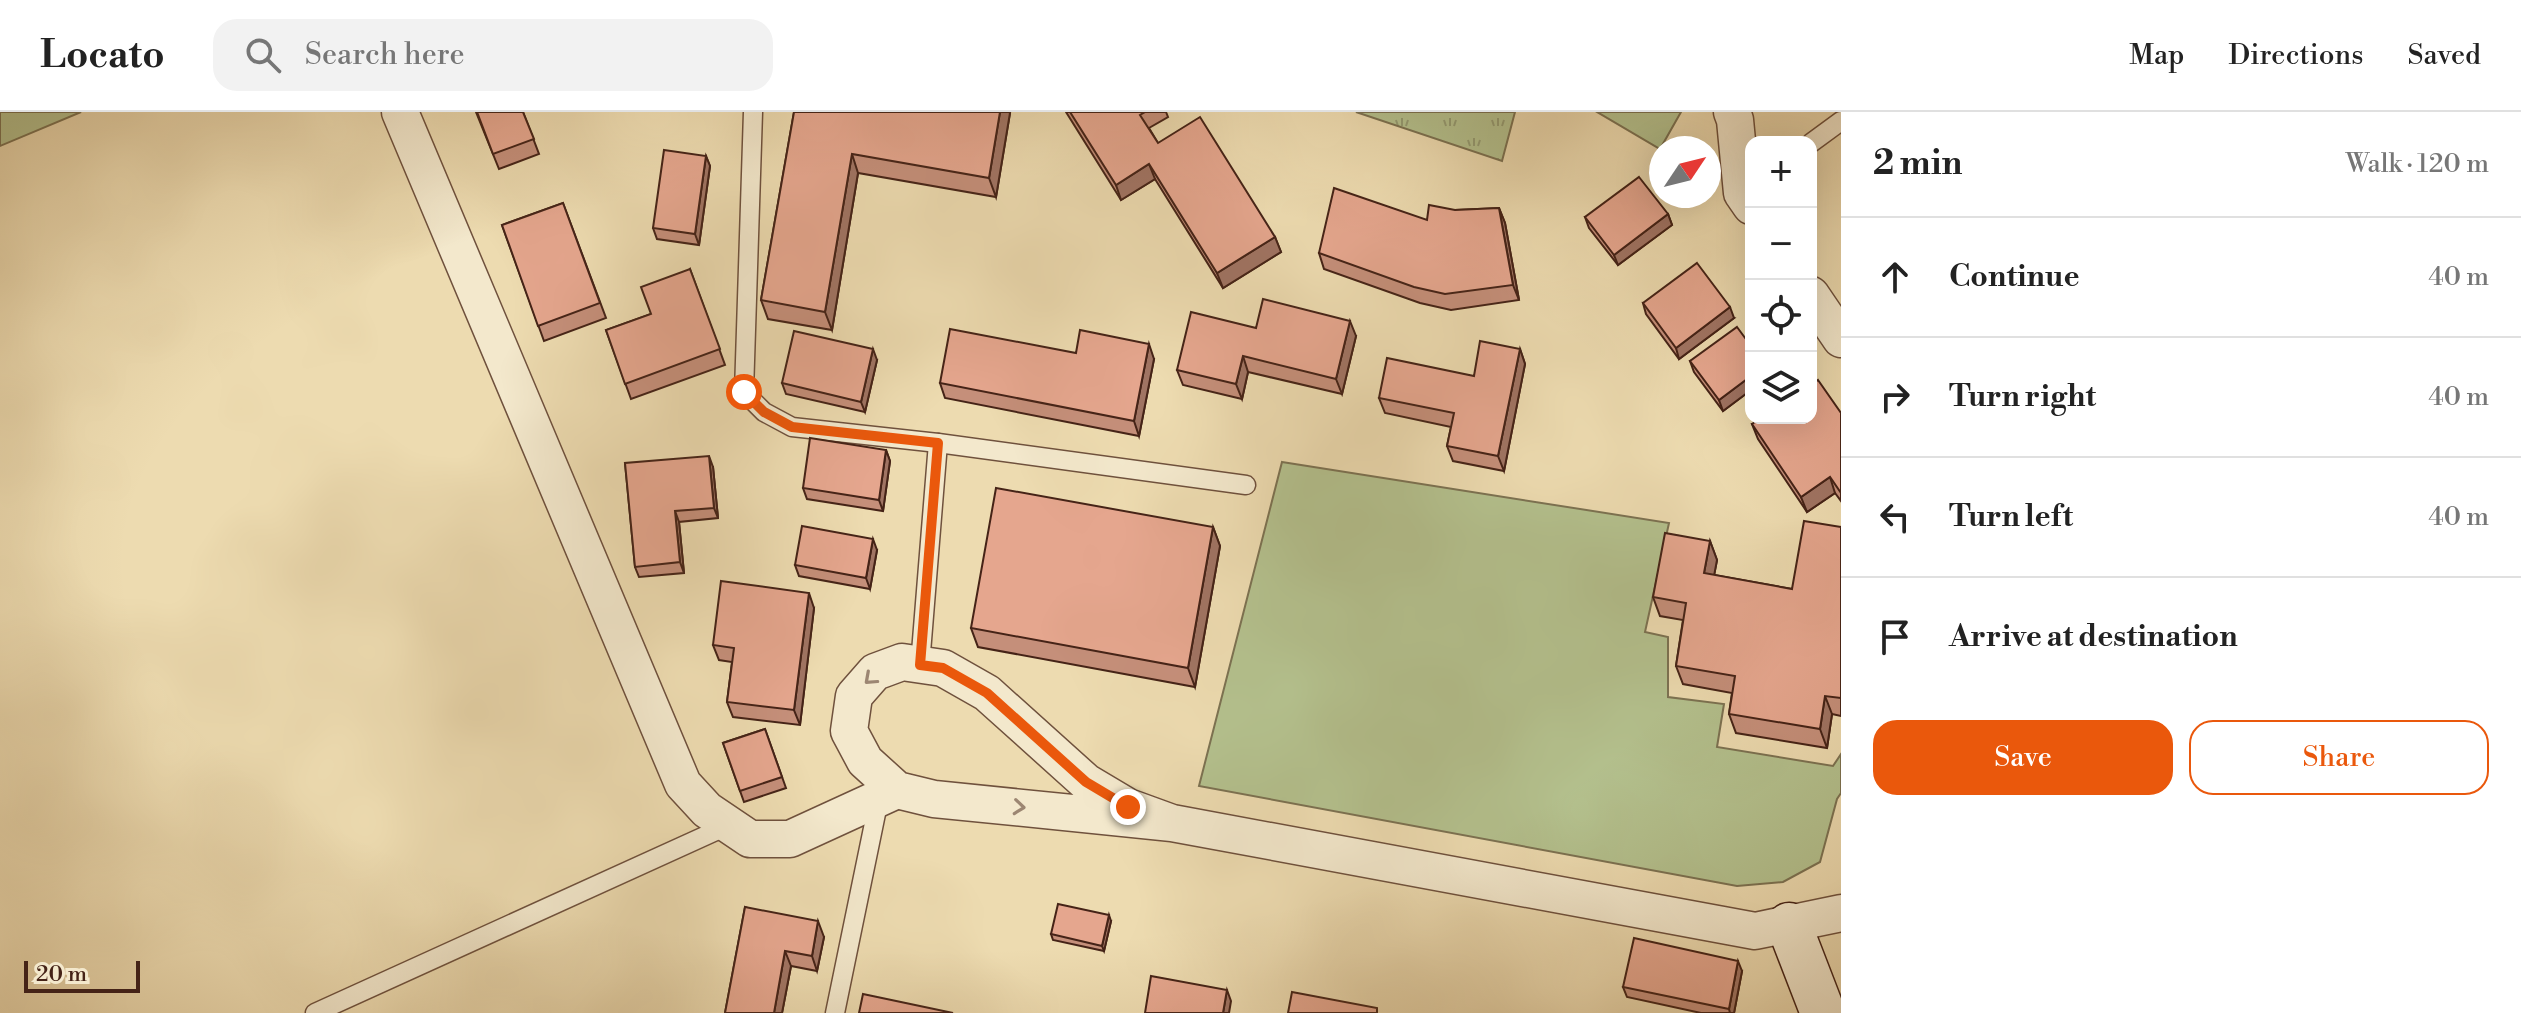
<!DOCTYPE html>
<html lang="en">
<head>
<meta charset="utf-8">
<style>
  :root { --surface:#fff; --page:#f2f2f2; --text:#222; --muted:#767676; --line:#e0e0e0; --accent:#ea580c }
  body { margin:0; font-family:"Libre Bodoni",serif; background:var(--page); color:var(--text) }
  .controls { position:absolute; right:24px; top:24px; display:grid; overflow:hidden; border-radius:16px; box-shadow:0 8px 32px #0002 }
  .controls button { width:72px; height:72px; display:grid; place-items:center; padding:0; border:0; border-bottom:2px solid var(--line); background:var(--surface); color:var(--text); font:40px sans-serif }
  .compass { position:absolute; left:1649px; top:24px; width:72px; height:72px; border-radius:50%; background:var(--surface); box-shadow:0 8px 32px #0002; rotate:55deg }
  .scale { position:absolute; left:24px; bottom:20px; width:116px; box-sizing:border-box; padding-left:8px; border:4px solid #452317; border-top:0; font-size:22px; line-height:28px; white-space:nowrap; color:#452317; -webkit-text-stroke:6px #f3e8cc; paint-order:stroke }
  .stop { position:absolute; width:24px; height:24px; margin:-18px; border:6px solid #ea580c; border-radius:50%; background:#fff }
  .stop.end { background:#ea580c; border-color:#fff; box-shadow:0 2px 8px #0008 }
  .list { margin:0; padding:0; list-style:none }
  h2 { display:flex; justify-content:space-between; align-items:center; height:104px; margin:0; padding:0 32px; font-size:34px }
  h2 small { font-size:26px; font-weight:400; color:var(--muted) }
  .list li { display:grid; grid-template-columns:52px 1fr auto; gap:24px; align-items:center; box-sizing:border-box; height:120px; padding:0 32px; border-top:2px solid var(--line) }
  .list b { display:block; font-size:30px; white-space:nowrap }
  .list em { font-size:26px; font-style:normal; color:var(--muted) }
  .actions { display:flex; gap:16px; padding:24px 32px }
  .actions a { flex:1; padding:18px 0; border:2px solid var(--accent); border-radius:24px; text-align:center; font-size:28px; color:var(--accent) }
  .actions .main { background:var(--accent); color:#fff }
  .icon { flex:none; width:44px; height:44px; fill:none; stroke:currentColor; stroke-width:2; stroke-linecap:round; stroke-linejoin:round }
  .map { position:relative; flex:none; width:1841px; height:901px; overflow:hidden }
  header { display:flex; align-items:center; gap:48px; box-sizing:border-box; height:112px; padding:0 40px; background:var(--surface); border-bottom:2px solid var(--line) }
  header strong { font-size:38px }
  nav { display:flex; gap:44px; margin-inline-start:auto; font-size:28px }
  .search { width:560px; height:72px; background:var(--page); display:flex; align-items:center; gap:20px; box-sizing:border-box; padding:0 28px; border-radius:24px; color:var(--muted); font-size:30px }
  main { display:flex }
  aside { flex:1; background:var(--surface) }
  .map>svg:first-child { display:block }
</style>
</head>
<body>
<header>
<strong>Locato</strong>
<div class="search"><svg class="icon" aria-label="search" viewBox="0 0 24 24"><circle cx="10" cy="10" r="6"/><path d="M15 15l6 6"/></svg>Search here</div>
<nav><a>Map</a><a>Directions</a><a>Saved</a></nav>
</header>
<main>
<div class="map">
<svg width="1841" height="901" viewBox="0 0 1841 901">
  <defs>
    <pattern id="grass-tufts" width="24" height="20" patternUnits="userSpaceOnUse" patternTransform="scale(2)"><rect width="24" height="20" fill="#b4c18e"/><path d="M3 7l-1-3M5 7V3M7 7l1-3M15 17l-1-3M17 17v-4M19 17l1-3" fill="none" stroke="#949c73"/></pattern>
  </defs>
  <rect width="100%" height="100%" fill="#eddbb0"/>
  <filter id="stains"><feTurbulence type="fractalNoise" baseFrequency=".0025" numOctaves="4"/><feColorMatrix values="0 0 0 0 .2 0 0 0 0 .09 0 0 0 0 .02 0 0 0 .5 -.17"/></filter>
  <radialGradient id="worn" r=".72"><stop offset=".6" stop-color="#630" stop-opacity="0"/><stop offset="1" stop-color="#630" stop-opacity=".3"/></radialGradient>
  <!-- grass -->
  <polygon fill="url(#grass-tufts)" stroke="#7c7252" stroke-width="2" points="1356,0 1515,0 1502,49"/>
  <!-- park -->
  <g fill="#b4c18e" stroke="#7c7252" stroke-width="2">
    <polygon points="0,0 81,0 0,34"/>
    <polygon points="1597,0 1681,0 1660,37"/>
    <polygon points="1282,350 1669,411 1645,520 1668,525 1668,585 1724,592 1717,635 1833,654 1841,642 1841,681 1837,687 1820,750 1783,770 1737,774 1199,674"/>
  </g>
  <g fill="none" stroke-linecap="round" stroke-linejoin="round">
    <!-- lane casing -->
    <g stroke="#6f513d" stroke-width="21">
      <g id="lane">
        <polyline points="753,0 744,280 764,300 792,315 938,331 1246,373"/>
        <polyline points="1811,31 1841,9"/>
        <polyline points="920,553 938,331"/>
        <polyline points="315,901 729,713"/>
        <polyline points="835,901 879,687"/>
      </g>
    </g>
    <!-- street casing -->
    <g stroke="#6f513d" stroke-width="39">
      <g id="street">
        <polyline points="400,0 683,672 707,698 750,727 790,727 897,678"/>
        <polyline points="1732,0 1735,8 1742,81 1751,94"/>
        <polyline points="1811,183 1841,227"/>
        <polyline points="1172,711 1128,695 1086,670 987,581 943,556 902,550 875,560 854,584 849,619 865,649 897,678 934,687 1172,711 1755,819 1841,801"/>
      </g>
    </g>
    <!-- secondary casing -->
    <g stroke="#452317" stroke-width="47">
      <polyline id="secondary" points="1789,813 1823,901"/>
    </g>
    <!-- lane -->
    <use href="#lane" stroke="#f3e8cc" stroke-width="18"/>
    <!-- street -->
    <use href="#street" stroke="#f3e8cc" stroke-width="36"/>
    <!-- secondary -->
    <use href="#secondary" stroke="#f3e8cc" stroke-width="44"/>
  </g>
  <!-- wall -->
  <g fill="#c58f7a" stroke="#452317" stroke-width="2">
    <polygon points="476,0 523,0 539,42 499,57"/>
    <polygon points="794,0 1010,1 996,85 858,61 832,218 768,207 761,188"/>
    <polygon points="1066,0 1166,0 1168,5 1149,16 1158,31 1275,125 1281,140 1223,176 1155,67 1121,88"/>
    <polygon points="706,44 710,54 699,133 657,127 653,116"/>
    <polygon points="563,91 606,206 544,229 502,113"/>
    <polygon points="1499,96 1505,111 1519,188 1451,198 1420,191 1324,157 1319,141 1427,108 1455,98"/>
    <polygon points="1668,102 1672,113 1618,153 1589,116 1585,105"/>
    <polygon points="690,157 725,253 631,287 606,218 651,202"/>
    <polygon points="1643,191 1734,206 1679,247 1646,202"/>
    <polygon points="1256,216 1356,224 1342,282 1248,260 1242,287 1183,273 1177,258"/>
    <polygon points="1751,234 1751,278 1723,299 1694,260 1690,249"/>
    <polygon points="1520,237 1525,252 1504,359 1453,349 1447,334 1451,315 1385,301 1379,286 1474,264"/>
    <polygon points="1076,241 1154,247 1139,324 945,286 940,271"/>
    <polygon points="877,248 865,300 786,282 782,271"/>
    <polygon points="1841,301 1841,389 1835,381 1807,400 1758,327 1752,312"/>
    <polygon points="886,338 890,349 883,399 807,387 803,376"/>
    <polygon points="625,351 713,355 718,406 679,410 684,461 639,465 635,455"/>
    <polygon points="1213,415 1220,434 1195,575 978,535 971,516"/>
    <polygon points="1841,415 1841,604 1832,602 1827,636 1736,621 1729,602 1732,581 1683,572 1676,554 1683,508 1660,504 1653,485 1710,429 1717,448 1714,463 1792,477"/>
    <polygon points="877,438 870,477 799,464 795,453"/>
    <polygon points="814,496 800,613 733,605 727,590 732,550 719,548 713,533"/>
    <polygon points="765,617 786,676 744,690 723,631"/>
    <polygon points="745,795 824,825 817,859 791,854 782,901 725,901"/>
    <polygon points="1111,809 1104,839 1053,828 1051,822"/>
    <polygon points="1742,859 1734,901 1701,901 1627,885 1623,875"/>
  </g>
  <!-- shaded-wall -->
  <g fill="#a07463" stroke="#452317" stroke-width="2">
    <polygon points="1000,0 1009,0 1010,1 996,85 989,66"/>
    <polygon points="852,42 858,61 832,218 825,200"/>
    <polygon points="706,44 710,54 699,133 695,122"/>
    <polygon points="1149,52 1155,67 1121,88 1116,73"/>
    <polygon points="1499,96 1505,111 1519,188 1513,173"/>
    <polygon points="1668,102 1672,113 1618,153 1614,143"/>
    <polygon points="1275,125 1281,140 1223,176 1217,161"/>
    <polygon points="1730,195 1734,206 1679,247 1676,236"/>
    <polygon points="1350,209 1356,224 1342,282 1336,267"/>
    <polygon points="1149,232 1154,247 1139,324 1134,309"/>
    <polygon points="873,237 877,248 865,300 861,290"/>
    <polygon points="1520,237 1525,252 1504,359 1498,344"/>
    <polygon points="1243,244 1248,260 1242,287 1236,272"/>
    <polygon points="1751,264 1751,278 1723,299 1719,288"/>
    <polygon points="886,338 890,349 883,399 879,388"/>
    <polygon points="709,344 713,355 718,406 714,396"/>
    <polygon points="1830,365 1835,381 1807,400 1801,385"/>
    <polygon points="675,399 679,410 684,461 680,450"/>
    <polygon points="1213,415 1220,434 1195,575 1188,556"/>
    <polygon points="873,427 877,438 870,477 866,466"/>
    <polygon points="1710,429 1717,448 1711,480 1704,461"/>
    <polygon points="809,481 814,496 800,613 794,598"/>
    <polygon points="1825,584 1832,602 1827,636 1820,617"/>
    <polygon points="1109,803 1111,809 1104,839 1102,834"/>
    <polygon points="818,809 824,825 817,859 812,844"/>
    <polygon points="785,839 791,854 782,901 774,901"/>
    <polygon points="1738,849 1742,859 1734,901 1730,901 1729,897"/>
    <polygon points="1227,878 1231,889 1229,901 1223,901"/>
  </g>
  <!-- building -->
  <g fill="#e5a68e" stroke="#452317" stroke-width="2">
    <polygon points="477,0 523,0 534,27 493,42"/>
    <polygon points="794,0 1000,0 989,66 852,42 825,200 761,188"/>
    <polygon points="1070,0 1145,0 1140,3 1158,31 1200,5 1275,125 1217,161 1149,52 1116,73"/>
    <polygon points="664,38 706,44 695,122 653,116"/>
    <polygon points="1639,65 1668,102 1614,143 1585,105"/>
    <polygon points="1334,76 1427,108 1429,93 1455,98 1499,96 1513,173 1445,182 1414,175 1319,141"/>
    <polygon points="563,91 600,191 538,214 502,113"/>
    <polygon points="1697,151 1730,195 1676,236 1643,191"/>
    <polygon points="690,157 720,237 625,272 606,218 651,202 641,175"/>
    <polygon points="1263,187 1350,209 1336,267 1243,244 1236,272 1177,258 1191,200 1256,216"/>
    <polygon points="1737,215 1751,234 1751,264 1719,288 1690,249"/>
    <polygon points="950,217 1076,241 1080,218 1149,232 1134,309 940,271"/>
    <polygon points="794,219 873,237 861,290 782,271"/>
    <polygon points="1480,229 1520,237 1498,344 1447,334 1454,301 1379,286 1387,246 1474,264"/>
    <polygon points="1818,268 1841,301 1841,381 1830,365 1801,385 1752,312 1761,306 1811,306 1811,273"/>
    <polygon points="810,326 886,338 879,388 803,376"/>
    <polygon points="709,344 714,396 675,399 680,450 635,455 625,351"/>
    <polygon points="996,376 1213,415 1188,556 971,516"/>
    <polygon points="1804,409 1841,415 1841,586 1825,584 1820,617 1729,602 1735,564 1676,554 1686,491 1653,485 1665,421 1710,429 1704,461 1792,477"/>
    <polygon points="802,414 873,427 866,466 795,453"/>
    <polygon points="721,469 809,481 794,598 727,590 734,536 713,533"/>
    <polygon points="765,617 782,665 740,679 723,631"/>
    <polygon points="1058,792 1109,803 1102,834 1051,822"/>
    <polygon points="745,795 818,809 812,844 785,839 774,901 725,901"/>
    <polygon points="1634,826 1738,849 1729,897 1623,875"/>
    <polygon points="1151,864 1227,878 1223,901 1145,901"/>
    <polygon points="1292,880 1377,896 1377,901 1288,901"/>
    <polygon points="863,882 953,901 859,901"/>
  </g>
  <!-- one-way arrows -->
  <defs><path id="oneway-chevron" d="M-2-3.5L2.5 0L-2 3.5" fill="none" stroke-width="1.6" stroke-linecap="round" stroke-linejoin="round" transform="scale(2)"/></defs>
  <g stroke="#9c8672">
    <use href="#oneway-chevron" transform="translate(870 567) rotate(138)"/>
    <use href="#oneway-chevron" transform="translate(1019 695) rotate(6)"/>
  </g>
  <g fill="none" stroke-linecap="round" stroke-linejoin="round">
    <!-- route -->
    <polyline stroke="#ea580c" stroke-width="10" points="744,280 764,300 792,315 938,331 920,553 943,556 987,581 1086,670 1128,695"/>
  </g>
  <rect width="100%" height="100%" filter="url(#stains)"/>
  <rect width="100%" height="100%" fill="url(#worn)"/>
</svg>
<div class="controls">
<button>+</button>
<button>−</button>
<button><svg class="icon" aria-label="locate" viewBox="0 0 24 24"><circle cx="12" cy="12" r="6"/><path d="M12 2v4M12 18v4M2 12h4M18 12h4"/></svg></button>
<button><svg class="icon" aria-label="layers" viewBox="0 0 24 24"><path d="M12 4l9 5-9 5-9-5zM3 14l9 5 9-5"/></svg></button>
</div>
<svg class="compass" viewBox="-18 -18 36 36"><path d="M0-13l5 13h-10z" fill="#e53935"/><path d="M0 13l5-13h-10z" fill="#767676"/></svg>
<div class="scale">20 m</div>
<div class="stop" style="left:744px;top:280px"></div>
<div class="stop end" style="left:1128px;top:695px"></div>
</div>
<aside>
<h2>2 min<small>Walk · 120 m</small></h2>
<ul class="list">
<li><svg class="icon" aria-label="ahead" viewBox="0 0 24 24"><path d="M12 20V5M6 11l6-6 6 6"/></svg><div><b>Continue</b></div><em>40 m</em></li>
<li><svg class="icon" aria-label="right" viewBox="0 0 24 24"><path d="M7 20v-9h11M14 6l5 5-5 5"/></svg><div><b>Turn right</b></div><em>40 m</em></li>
<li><svg class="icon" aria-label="left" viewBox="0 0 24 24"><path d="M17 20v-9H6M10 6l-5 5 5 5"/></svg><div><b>Turn left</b></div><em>40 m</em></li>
<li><svg class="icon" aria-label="arrive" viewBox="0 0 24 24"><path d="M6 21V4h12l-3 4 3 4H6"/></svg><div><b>Arrive at destination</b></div></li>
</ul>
<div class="actions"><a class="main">Save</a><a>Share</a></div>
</aside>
</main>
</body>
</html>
